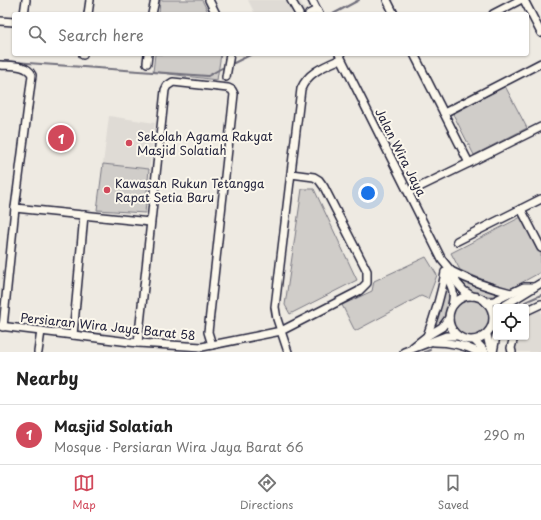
<!DOCTYPE html>
<html lang="en">
<head>
<meta charset="utf-8">
<style>
  :root { --surface:#fff; --page:#f2f2f2; --text:#222; --muted:#767676; --line:#e0e0e0; --accent:#d1495b }
  body { margin:0; font-family:"Playpen Sans",sans-serif; background:var(--page); color:var(--text) }
  .controls { position:absolute; right:12px; bottom:12px; display:grid; overflow:hidden; border-radius:4px; box-shadow:0 1px 3px #0004 }
  .controls button { width:36px; height:36px; display:grid; place-items:center; padding:0; border:0; border-bottom:1px solid var(--line); background:var(--surface); color:var(--text); font:20px sans-serif }
  .you { position:absolute; left:368px; top:193px; width:14px; height:14px; margin:-10px; border:3px solid #fff; border-radius:50%; background:#1a73e8; box-shadow:0 0 0 6px #1a73e833 }
  .badge { display:grid; place-items:center; width:26px; height:26px; border-radius:50%; background:var(--accent); color:#fff; font-size:13px; font-weight:700 }
  .pin { position:absolute; translate:-50% -50%; border:2px solid #fff; box-shadow:0 1px 4px #0006 }
  .list { margin:0; padding:0; list-style:none }
  h2 { display:flex; justify-content:space-between; align-items:center; height:52px; margin:0; padding:0 16px; font-size:17px }
  h2 small { font-size:13px; font-weight:400; color:var(--muted) }
  .list li { display:grid; grid-template-columns:26px 1fr auto; gap:12px; align-items:center; box-sizing:border-box; height:60px; padding:0 16px; border-top:1px solid var(--line) }
  .list b { display:block; font-size:15px; white-space:nowrap }
  .list p { margin:0; font-size:13px; white-space:nowrap; color:var(--muted) }
  .list em { font-size:13px; font-style:normal; color:var(--muted) }
  .icon { flex:none; width:22px; height:22px; fill:none; stroke:currentColor; stroke-width:2; stroke-linecap:round; stroke-linejoin:round }
  .map { position:relative; flex:none; width:541px; height:352px; overflow:hidden }
  .search { position:absolute; background:var(--surface); box-shadow:0 1px 3px #0004; left:12px; right:12px; top:12px; height:44px; display:flex; align-items:center; gap:10px; box-sizing:border-box; padding:0 14px; border-radius:4px; color:var(--muted); font-size:15px }
  .sheet { height:112px; background:var(--surface) }
  nav { display:flex; justify-content:space-around; align-items:center; box-sizing:border-box; height:56px; border-top:1px solid var(--line); background:var(--surface); font-size:11px; color:var(--muted) }
  nav a { display:grid; justify-items:center; gap:2px }
  nav .on { color:var(--accent) }
  .map>svg:first-child { display:block }
</style>
</head>
<body>
<div class="map">
<svg width="541" height="352" viewBox="0 0 541 352">
  <rect width="100%" height="100%" fill="#eeeae2"/>
  <filter id="ink" filterUnits="userSpaceOnUse"><feTurbulence type="fractalNoise" baseFrequency=".025" numOctaves="2"/><feDisplacementMap in="SourceGraphic" scale="8" xChannelSelector="R" yChannelSelector="G"/><feConvolveMatrix kernelMatrix="1 2 1 2 8 2 1 2 1" color-interpolation-filters="sRGB"/></filter>
  <g filter="url(#ink)">
    <!-- built -->
    <g fill="#dfdbd5">
      <polygon points="248,0 300,0 307,14 255,14"/>
      <polygon points="109,116 155,123 149,169 103,164"/>
      <polygon points="541,306 541,352 508,352 511,348 514,337 526,337 526,311"/>
    </g>
    <!-- green -->
    <g fill="#d0cdc9" stroke="#797882">
      <polygon points="160,0 202,0 209,14 159,14"/>
      <polygon points="155,54 221,54 217,80 153,72"/>
      <polygon points="505,86 527,128 474,155 453,114"/>
      <polygon points="103,164 149,169 145,213 97,210"/>
      <polygon points="302,189 314,189 357,280 290,314 285,305"/>
      <polygon points="523,216 541,251 541,272 508,290 460,270 451,253"/>
      <polygon points="426,257 437,275 428,299 421,296 355,331 342,305 372,291 374,281"/>
      <path d="M458,277L503,294C492,299 474,295 466,288C462,285 460,281 458,277Z"/>
      <path d="M446,280C448,285 450,290 450,295C450,307 442,325 432,330Z"/>
      <circle cx="471" cy="318" r="19"/>
    </g>
    <g fill="none" stroke-linecap="round" stroke-linejoin="round">
      <!-- stream -->
      <g stroke="#716f7c" stroke-width="2">
        <polyline points="333,14 359,0"/>
        <polyline points="0,61 208,76 222,68"/>
        <polyline points="234,63 252,54"/>
        <polyline points="525,302 541,295"/>
        <polyline points="425,352 430,350"/>
      </g>
      <!-- minor casing -->
      <g stroke="#22223b" stroke-width="10">
        <g id="minor">
          <polyline points="209,0 216,14"/>
          <polyline points="291,0 299,14"/>
          <polyline points="312,0 319,14"/>
          <polyline points="387,0 394,14"/>
          <polyline points="524,0 541,33"/>
          <polyline points="24,14 26,0"/>
          <polyline points="88,14 90,0"/>
          <polyline points="152,14 155,0"/>
          <polyline points="309,14 317,10"/>
          <polyline points="493,14 520,0"/>
          <polyline points="0,21 14,22"/>
          <polyline points="339,54 442,260 451,271 457,283 464,291 472,296"/>
          <polyline points="414,54 469,163"/>
          <polyline points="83,55 83,54"/>
          <polyline points="147,63 148,54"/>
          <path d="M0,65C10,66 27,64 32,75L15,208L3,327"/>
          <polyline points="226,77 230,54"/>
          <polyline points="444,113 541,63"/>
          <polyline points="409,192 469,163 541,127"/>
          <polyline points="15,208 150,222"/>
          <polyline points="521,209 541,248"/>
          <polyline points="457,241 541,199"/>
          <path d="M451,271C470,281 490,288 511,293"/>
          <path d="M445,272C450,286 456,289 452,305"/>
          <circle cx="471" cy="318" r="22"/>
          <polyline points="486,302 494,301 524,287 534,287"/>
          <polyline points="502,307 541,283"/>
          <polyline points="526,311 541,304"/>
          <polyline points="0,326 138,343 202,347 281,331 359,291 367,283 367,271 324,187 319,180 314,177 291,174"/>
          <polyline points="73,335 84,215"/>
          <polyline points="487,335 489,344 493,352"/>
          <path d="M427,336C435,315 441,295 445,273"/>
          <polyline points="475,341 481,347 485,352"/>
          <path d="M434,342C450,342 464,345 478,352"/>
          <polyline points="138,343 165,90 167,86 173,82 228,88 232,90 234,94 208,332 212,345"/>
          <polyline points="413,347 427,336 442,327 449,318"/>
          <polyline points="38,352 41,331"/>
          <path d="M288,352L277,319L275,307L301,89C308,72 325,66 341,59"/>
          <polyline points="404,352 446,336 457,336"/>
          <polyline points="493,352 496,336"/>
          <polyline points="512,352 511,348 514,337"/>
        </g>
      </g>
      <!-- minor -->
      <use href="#minor" stroke="#fbf7ec" stroke-width="7"/>
    </g>
  </g>
  <!-- markers -->
  <g fill="#d1495b" stroke="#fbf7ec" stroke-width="1.5">
    <circle cx="129" cy="143" r="4"/>
    <circle cx="107" cy="190" r="4"/>
  </g>
  <g text-anchor="middle" dominant-baseline="central" stroke-width="4" stroke-linejoin="round" paint-order="stroke">
    <!-- poi labels -->
    <g font-size="12" fill="#22223b" stroke="#fbf7ec" text-anchor="start">
      <text x="137" y="136">Sekolah Agama Rakyat<tspan x="137" dy="14">Masjid Solatiah</tspan></text>
      <text x="115" y="183">Kawasan Rukun Tetangga<tspan x="115" dy="14">Rapat Setia Baru</tspan></text>
    </g>
    <!-- street labels -->
    <g font-size="12" fill="#22223b" stroke="#fbf7ec">
      <text transform="translate(401 152) rotate(63)">Jalan Wira Jaya</text>
      <text transform="translate(108 326) rotate(6)">Persiaran Wira Jaya Barat 58</text>
    </g>
  </g>
</svg>
<div class="controls">
<button><svg class="icon" aria-label="locate" viewBox="0 0 24 24"><circle cx="12" cy="12" r="6"/><path d="M12 2v4M12 18v4M2 12h4M18 12h4"/></svg></button>
</div>
<div class="you"></div>
<div class="pin badge" style="left:61px;top:138px">1</div>
<div class="search"><svg class="icon" aria-label="search" viewBox="0 0 24 24"><circle cx="10" cy="10" r="6"/><path d="M15 15l6 6"/></svg>Search here</div>
</div>
<section class="sheet">
<h2>Nearby<small></small></h2>
<ul class="list">
<li><span class="badge">1</span><div><b>Masjid Solatiah</b><p>Mosque · Persiaran Wira Jaya Barat 66</p></div><em>290 m</em></li>
</ul>
</section>
<nav>
<a class="on"><svg class="icon" aria-label="map" viewBox="0 0 24 24"><path d="M3 6l6-2 6 2 6-2v14l-6 2-6-2-6 2zM9 4v14M15 6v14"/></svg>Map</a>
<a><svg class="icon" aria-label="directions" viewBox="0 0 24 24"><path d="M12 3l9 9-9 9-9-9zM9 14v-3h6M13 9l2 2-2 2"/></svg>Directions</a>
<a><svg class="icon" aria-label="saved" viewBox="0 0 24 24"><path d="M7 4h10v16l-5-4-5 4z"/></svg>Saved</a>
</nav>
</body>
</html>
